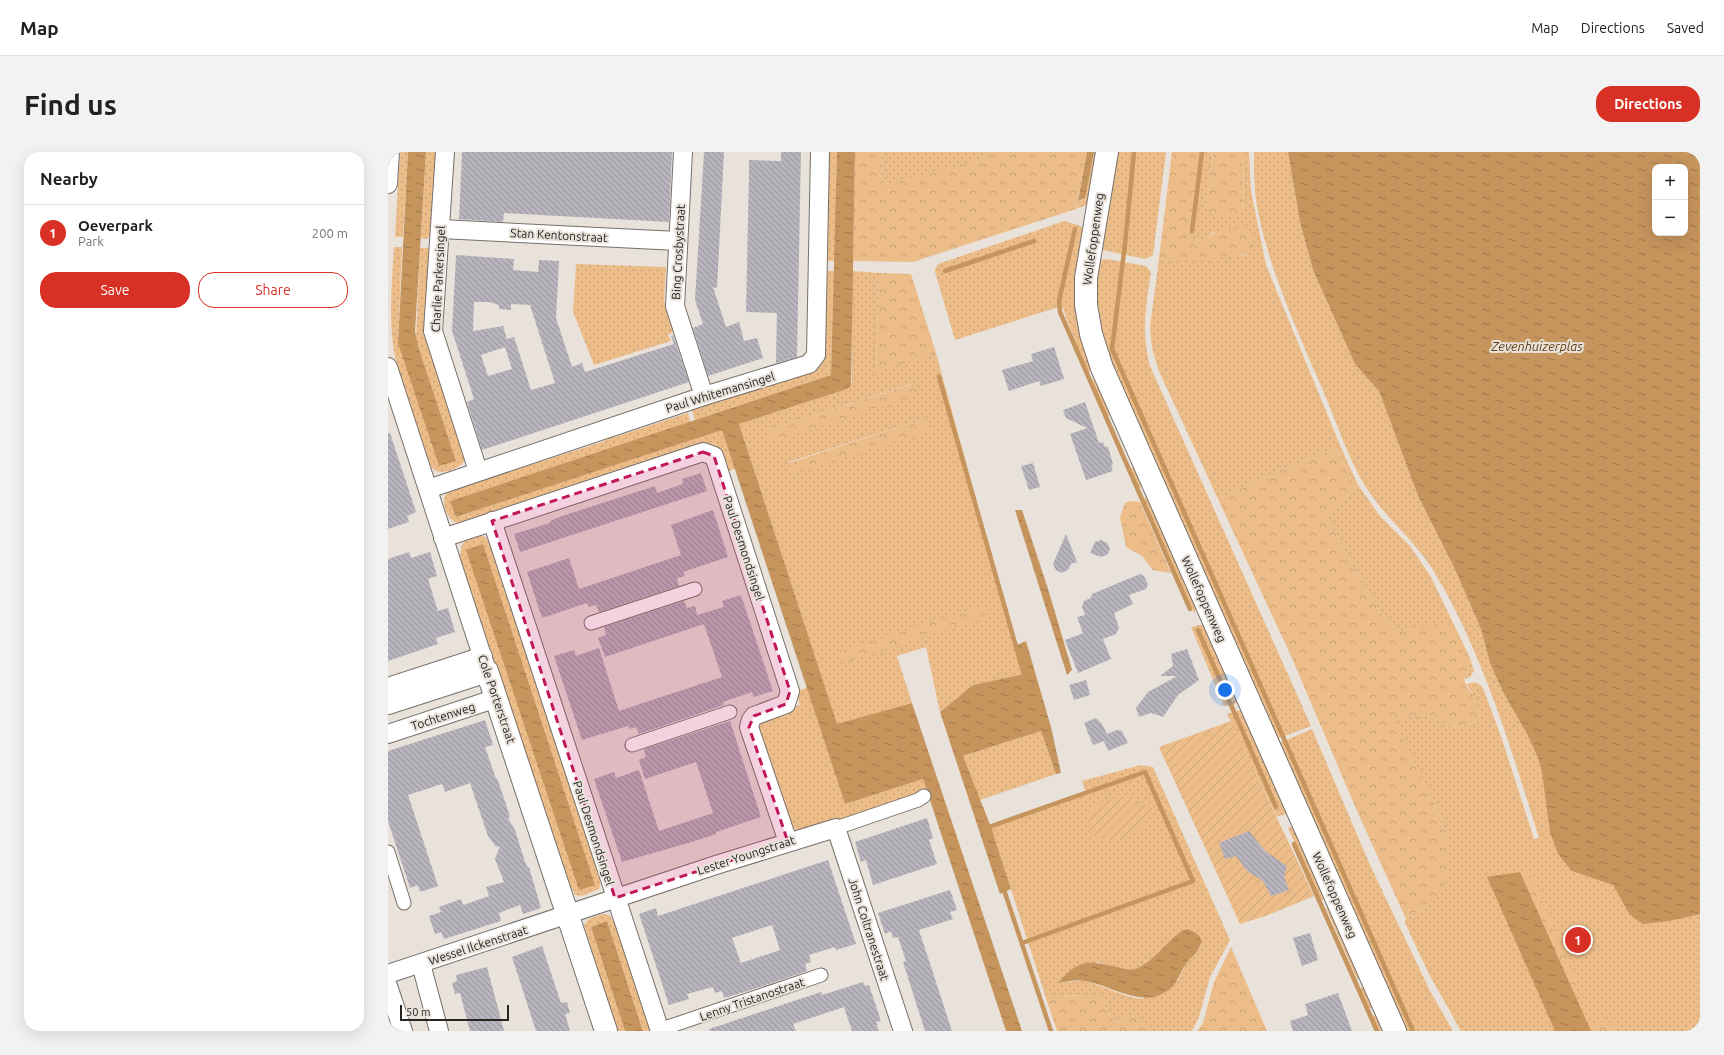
<!DOCTYPE html>
<html lang="en">
<head>
<meta charset="utf-8">
<style>
  :root { --surface:#fff; --page:#f2f2f2; --text:#202124; --muted:#757577; --line:#e0e0e0; --accent:#d93025 }
  body { margin:0; font-family:Ubuntu,sans-serif; background:var(--page); color:var(--text) }
  .controls { position:absolute; right:12px; top:12px; display:grid; overflow:hidden; border-radius:8px; box-shadow:0 4px 16px #0002 }
  .controls button { width:36px; height:36px; display:grid; place-items:center; padding:0; border:0; border-bottom:1px solid var(--line); background:var(--surface); color:var(--text); font:20px sans-serif }
  .scale { position:absolute; left:12px; bottom:10px; width:109px; box-sizing:border-box; padding-left:4px; border:2px solid #272422; border-top:0; font-size:11px; line-height:14px; white-space:nowrap; color:#272422; -webkit-text-stroke:3px #e8e2db; paint-order:stroke }
  .you { position:absolute; left:837px; top:538px; width:14px; height:14px; margin:-10px; border:3px solid #fff; border-radius:50%; background:#1a73e8; box-shadow:0 0 0 6px #1a73e833 }
  .badge { display:grid; place-items:center; width:26px; height:26px; border-radius:50%; background:var(--accent); color:#fff; font-size:13px; font-weight:700 }
  .pin { position:absolute; translate:-50% -50%; border:2px solid #fff; box-shadow:0 1px 4px #0006 }
  .list { margin:0; padding:0; list-style:none }
  h2 { display:flex; justify-content:space-between; align-items:center; height:52px; margin:0; padding:0 16px; font-size:17px }
  h2 small { font-size:13px; font-weight:400; color:var(--muted) }
  .list li { display:grid; grid-template-columns:26px 1fr auto; gap:12px; align-items:center; box-sizing:border-box; height:56px; padding:0 16px; border-top:1px solid var(--line) }
  .list b { display:block; font-size:15px; white-space:nowrap }
  .list p { margin:0; font-size:13px; white-space:nowrap; color:var(--muted) }
  .list em { font-size:13px; font-style:normal; color:var(--muted) }
  .actions { display:flex; gap:8px; padding:12px 16px }
  .actions a { flex:1; padding:9px 0; border:1px solid var(--accent); border-radius:16px; text-align:center; font-size:14px; color:var(--accent) }
  .actions .main { background:var(--accent); color:#fff }
  .map { position:relative; flex:none; width:1312px; height:879px; overflow:hidden; border-radius:16px }
  header { display:flex; align-items:center; gap:24px; box-sizing:border-box; height:56px; padding:0 20px; background:var(--surface); border-bottom:1px solid var(--line) }
  header strong { font-size:19px }
  nav { display:flex; gap:22px; margin-inline-start:auto; font-size:14px }
  .intro { display:flex; align-items:center; justify-content:space-between; box-sizing:border-box; height:96px; padding:0 24px }
  h1 { margin:0; font-size:28px }
  .button { padding:10px 18px; border-radius:16px; background:var(--accent); color:#fff; font-size:14px; font-weight:700 }
  main { display:flex; gap:24px; padding:0 24px }
  aside { flex:1; background:var(--surface); border-radius:16px; box-shadow:0 4px 16px #0002 }
  .map>svg:first-child { display:block }
</style>
</head>
<body>
<header>
<strong>Map</strong>
<nav><a>Map</a><a>Directions</a><a>Saved</a></nav>
</header>
<div class="intro"><h1>Find us</h1><a class="button">Directions</a></div>
<main>
<aside>
<h2>Nearby<small></small></h2>
<ul class="list">
<li><span class="badge">1</span><div><b>Oeverpark</b><p>Park</p></div><em>200 m</em></li>
</ul>
<div class="actions"><a class="main">Save</a><a>Share</a></div>
</aside>
<div class="map">
<svg width="1312" height="879" viewBox="0 0 1312 879">
  <defs>
    <pattern id="grass-dots" width="8" height="8" patternUnits="userSpaceOnUse"><rect width="8" height="8" fill="#edbd89"/><path d="M2 2h.1M6 6h.1" fill="none" stroke="#cba276" stroke-width="1.8" stroke-linecap="round"/></pattern>
    <pattern id="forest-crowns" width="20" height="18" patternUnits="userSpaceOnUse"><rect width="20" height="18" fill="#edbd89"/><path d="M2 6a3 3 0 1 1 6 0M12 15a3 3 0 1 1 6 0" fill="none" stroke="#cba276"/></pattern>
    <pattern id="garden-furrows" width="10" height="10" patternUnits="userSpaceOnUse"><rect width="10" height="10" fill="#edbd89"/><path d="M-1 1l2-2M0 10L10 0M9 11l2-2" fill="none" stroke="#cba276"/></pattern>
    <pattern id="water-ripples" width="26" height="14" patternUnits="userSpaceOnUse"><rect width="26" height="14" fill="#c6945d"/><path d="M2 4q2-2 4 0t4 0M15 11q2-2 4 0t4 0" fill="none" stroke="#a1794c"/></pattern>
    <pattern id="building-back-hatch" width="6" height="6" patternUnits="userSpaceOnUse"><rect width="6" height="6" fill="#b7b4bd"/><path d="M-1 5l2 2M0 0l6 6M5-1l2 2" fill="none" stroke="#959299"/></pattern>
  </defs>
  <rect width="100%" height="100%" fill="#e8e2db"/>
  <!-- grass -->
  <g fill="url(#grass-dots)" fill-rule="evenodd">
    <polygon points="12,0 20,0 15,85 7,85"/>
    <polygon points="38,0 52,0 43,82 39,87 33,86"/>
    <polygon points="440,0 449,0 447,109 438,109"/>
    <polygon points="494,0 597,0 598,6 493,35"/>
    <polygon points="706,0 714,0 704,51 688,57 690,49 696,47"/>
    <polygon points="725,0 778,0 765,103 758,107 714,98 711,94"/>
    <polygon points="812,0 825,0 822,30 817,53 822,61 856,59 855,0 861,0 863,39 878,113 952,293 970,333 992,364 1022,394 1043,425 1082,506 1086,519 1082,525 1076,527 1081,516 1056,471 1013,479 1000,471 977,436 939,366 967,335 948,296 895,317 830,347 770,217 764,196 762,175 771,106 775,109 857,103 826,80 813,89 807,88 800,82 811,22"/>
    <path d="M866,0H900L912,70L925,118L967,212L991,239L1030,344L1065,413L1093,477L1102,511L1115,540L1140,584L1150,606L1154,621L1312,672V879H1073L1041,822L1017,771L1018,767L1039,753L1060,695L1059,682L1050,659L1005,569L1025,564L1039,563L1066,575L1092,569L1086,543L1078,532C1086,530 1090,529 1095,536L1114,587L1146,687L1151,686C1123,597 1096,504 1048,423C1029,390 998,367 977,334C961,308 948,270 936,241C911,183 883,123 870,60C866,40 866,20 866,0Z"/>
    <polygon points="676,69 690,73 696,76 705,216 699,221 674,154 567,188 547,120 547,117 550,112"/>
    <path d="M6,95H14L10,191L68,309L28,188L32,96H42L41,179L77,308C74,315 59,321 52,320C47,319 44,316 42,312L7,205C0,169 4,131 6,95Z"/>
    <path d="M719,107L758,114L763,120C758,155 753,178 762,214L923,574L889,587L726,228L704,144L712,108Z"/>
    <polygon points="188,112 278,115 276,149 285,180 280,183 283,189 206,213 185,160"/>
    <polygon points="438,119 446,119 443,223 307,268 303,255 421,216"/>
    <path d="M464,119L491,121L488,220L548,201L636,522L585,533L552,560L538,495L509,504L524,551L449,573L351,272L459,237L464,230ZM526,231L528,243L379,278ZM539,266L406,322L401,311V310Z"/>
    <polygon points="704,227 708,227 726,258 720,265"/>
    <path d="M300,261L302,270L63,349L68,365L334,277L347,317L336,320L326,292L75,374L71,375L70,371C59,369 51,348 60,340L109,318L111,323L217,289L215,284L225,280L227,285Z"/>
    <polygon points="750,314 756,333 751,336 743,316"/>
    <polygon points="761,344 809,457 806,461 756,347 758,345"/>
    <path d="M91,383L97,385L101,390L106,388L216,725L212,727V734L211,737L194,744L187,743L184,736L179,738L69,403L73,402C71,389 81,387 91,383Z"/>
    <polygon points="811,473 816,473 852,549 845,553 836,554 803,475"/>
    <path d="M419,536L457,652L535,627L540,641L452,669L450,667H446C433,671 415,682 402,675L369,583L371,572L378,564L412,553L408,539Z"/>
    <polygon points="852,558 859,560 900,657 897,662 889,665 839,562"/>
    <polygon points="924,577 982,713 1042,839 1065,879 1013,879 889,592"/>
    <polygon points="653,579 668,622 592,648 575,604"/>
    <path d="M753,613L765,615L842,788L822,825L811,865L804,879H762L743,863L727,871L712,844L657,843L603,675L698,641L694,629ZM792,780L813,793L809,801L799,809L790,828L754,847L742,845L696,828L671,831L709,810C720,813 734,819 746,817C761,814 780,790 792,780Z"/>
    <polygon points="908,673 941,745 933,748 900,676"/>
    <polygon points="945,753 975,821 969,827 938,756"/>
    <polygon points="215,762 221,763 226,770 230,769 267,879 255,879 219,769 203,775 237,879 229,879 196,773 201,767"/>
    <polygon points="976,834 988,850 984,856 981,857 972,837"/>
    <polygon points="987,863 994,864 1001,879 990,879 984,864"/>
  </g>
  <!-- forest -->
  <g fill="url(#forest-crowns)">
    <polygon points="467,0 494,0 493,34 598,6 597,0 699,0 688,57 525,110 465,109"/>
    <path d="M784,0H812L811,22L800,82L807,88L813,89C827,79 840,75 857,75L865,82L866,98C846,109 800,107 775,109L771,106Z"/>
    <path d="M825,0H855L856,59C844,64 834,67 821,61L817,53L822,30Z"/>
    <polygon points="491,121 523,122 548,201 488,221"/>
    <polygon points="527,231 529,243 382,291 379,278"/>
    <polygon points="539,266 545,278 405,322 401,311"/>
    <path d="M948,296L967,335L939,366L977,436L1000,471L1013,479C1023,477 1048,470 1056,471C1070,473 1077,505 1081,516L1076,526L1078,534L1086,543L1092,569L1066,575L1039,563L1025,564L1006,569L1050,659L1059,682L1062,706L1059,726L1050,743L1039,753L1018,767L969,659L903,504L830,347L895,317Z"/>
    <polygon points="743,349 752,350 783,421 765,418 754,404 738,395 732,365 737,351"/>
    <polygon points="595,454 600,459 596,466 458,510 454,506 452,499"/>
    <polygon points="1140,716 1191,833 1185,839 1132,720"/>
    <polygon points="843,795 879,879 809,879 815,871 826,830"/>
    <polygon points="657,843 712,844 727,871 743,863 762,879 669,879"/>
    <polygon points="1221,868 1230,879 1203,879 1200,872"/>
  </g>
  <!-- garden -->
  <g fill="url(#garden-furrows)">
    <polygon points="843,569 926,744 880,763 852,772 771,595"/>
    <path d="M728,645H741L759,653C762,664 760,672 750,679C746,682 741,685 736,687C724,691 700,689 700,672C700,667 700,661 704,657C710,650 720,648 728,645Z"/>
  </g>
  <!-- water -->
  <g fill="url(#water-ripples)" fill-rule="evenodd">
    <polygon points="20,0 38,0 27,179 30,194 68,309 51,314 10,191"/>
    <polygon points="449,0 467,0 463,234 459,237 351,272 449,572 524,551 634,879 618,879 535,627 457,652 334,278 68,365 62,349 443,223"/>
    <polygon points="699,0 706,0 697,46 690,49"/>
    <path d="M900,0H1312V762L1281,769L1255,772L1242,763L1225,733L1184,719L1170,702L1162,680L1154,621L1150,606L1140,584L1115,540L1102,511L1093,477L1065,413L1030,344L991,239L967,212L925,118L912,70ZM1267,15H1297V81H1267Z"/>
    <polygon points="627,358 634,358 661,440 684,518 679,523"/>
    <polygon points="95,392 207,733 191,738 78,398"/>
    <polygon points="638,489 663,575 673,621 668,622 653,579 575,604 603,675 623,737 612,742 552,560 585,533 636,522 629,493"/>
    <polygon points="1132,720 1203,879 1167,879 1099,725"/>
    <polygon points="219,769 255,879 237,879 203,775"/>
    <path d="M799,777C810,781 818,786 810,798C808,803 803,805 800,809C793,817 791,828 784,835C757,860 727,834 697,829C689,827 678,830 670,831C691,807 699,808 729,815C735,817 741,818 747,817C763,812 779,790 792,780Z"/>
  </g>
  <g fill="none" stroke-linecap="round" stroke-linejoin="round">
    <!-- stream -->
    <g stroke="#c6945d" stroke-width="4.5">
      <polyline points="746,0 737,92 724,197 1025,879"/>
      <polyline points="687,77 671,149 672,160 802,457"/>
      <polyline points="804,79 814,0"/>
      <polyline points="557,119 646,89"/>
      <polyline points="551,225 637,526"/>
      <polyline points="810,478 888,655"/>
      <polyline points="598,676 757,620 805,729 634,791"/>
      <polyline points="906,692 989,879"/>
      <polyline points="615,735 663,879"/>
    </g>
  </g>
  <!-- building -->
  <g fill="url(#building-back-hatch)" fill-rule="evenodd">
    <polygon points="74,0 284,0 281,70 116,61 115,70 71,67"/>
    <polygon points="316,0 336,0 329,136 325,135 338,175 351,170 356,189 369,186 375,206 320,224 305,176 315,172 307,148"/>
    <polygon points="393,0 413,0 409,205 388,211 389,161 358,160 361,21 361,8 393,9"/>
    <path d="M68,103L126,107L125,118L150,120L151,108L171,109L168,166L184,215L194,211L197,220L286,192L283,184L285,183L301,230L94,298L79,250L86,247L64,179ZM86,150H101L111,153V157L123,158V152L142,153L167,231L143,238L126,185L119,187L115,174L85,179ZM117,195L124,217L100,224L93,203Z"/>
    <polygon points="666,195 676,227 653,234 651,229 621,239 614,218 645,209 643,202"/>
    <polygon points="697,250 711,291 715,290 717,295 720,295 725,312 723,314 725,319 698,328 682,282 699,276 678,266 675,258"/>
    <polygon points="0,281 2,281 28,360 19,364 21,370 0,377"/>
    <polygon points="645,311 652,335 641,338 633,314"/>
    <polygon points="313,321 319,339 132,400 126,382 162,371 162,369 171,365 267,334 269,341 295,332 294,327"/>
    <polygon points="325,358 340,405 295,420 297,424 289,426 291,434 211,460 208,453 201,455 199,451 154,466 139,420 181,406 191,437 293,403 283,373"/>
    <polygon points="678,382 689,410 683,412 680,418 674,421 668,418 665,412"/>
    <polygon points="713,388 719,391 722,397 719,403 713,405 702,401 707,390"/>
    <polygon points="21,400 23,406 42,400 49,424 40,427 50,459 60,456 67,480 48,486 50,492 0,509 0,407"/>
    <polygon points="752,422 756,424 760,432 758,437 741,443 745,452 726,461 731,476 728,482 715,487 723,507 690,521 677,488 695,481 689,465 697,463 694,455 696,449 703,446 704,442"/>
    <polygon points="353,443 385,539 365,545 364,540 335,550 336,553 251,582 248,575 241,577 240,574 194,588 166,504 186,498 188,504 211,496 231,559 270,546 334,525 316,472 217,505 210,486 218,483 216,475 296,449 299,456 307,454 309,463 336,455 334,449"/>
    <polygon points="799,497 811,528 790,543 775,565 763,561 751,565 748,556 760,540 789,524 772,524 785,514 783,502"/>
    <polygon points="698,528 702,543 686,548 681,533"/>
    <polygon points="708,566 714,572 719,582 729,578 734,579 740,591 720,599 716,589 705,593 696,571"/>
    <polygon points="97,568 105,593 97,595 108,627 109,626 117,649 122,665 120,666 127,678 137,710 140,716 141,715 143,722 153,756 135,762 132,753 111,761 113,769 56,787 53,780 47,782 41,764 53,760 51,755 73,747 75,753 101,744 98,735 116,730 107,707 112,694 108,695 100,684 82,631 57,640 54,632 20,643 50,734 32,740 30,733 22,736 0,669 0,599"/>
    <polygon points="342,569 373,665 328,680 328,682 304,690 234,710 206,627 226,620 228,626 251,618 271,679 325,661 308,610 257,627 251,608 258,605 256,597"/>
    <polygon points="539,666 545,686 541,688 549,712 485,733 478,708 473,710 467,690"/>
    <polygon points="861,679 877,699 899,714 896,725 901,738 883,744 875,729 859,719 848,704 837,707 831,691"/>
    <path d="M440,708L468,792L448,798L447,795L421,803L423,810L417,812L419,819L366,837L336,846L334,839L327,841L325,835L299,842L301,847L281,853L251,762L268,756L270,764ZM384,773L392,798L353,811L344,786Z"/>
    <polygon points="562,738 569,758 562,760 565,767 531,778 564,879 537,879 515,810 518,809 510,785 505,786 503,779 497,782 490,761"/>
    <polygon points="922,781 930,808 914,814 905,786"/>
    <polygon points="154,794 173,851 179,850 182,861 177,862 182,879 148,879 146,873 124,805"/>
    <polygon points="99,815 111,860 116,879 82,879 72,841 67,842 64,831 69,829 68,823"/>
    <polygon points="475,830 477,834 481,833 493,869 488,870 491,879 464,879 456,855 405,872 408,879 322,879 321,877 433,840 434,843"/>
    <polygon points="950,841 964,879 905,879 902,869 920,863 917,852"/>
  </g>
  <g fill="none" stroke-linecap="round" stroke-linejoin="round">
    <!-- pedestrian casing -->
    <g stroke="#76706a" stroke-width="15">
      <g id="pedestrian">
        <polyline points="203,471 307,437"/>
        <polyline points="244,593 342,560"/>
        <polyline points="448,676 530,648 536,644"/>
        <polyline points="0,700 16,751"/>
        <polyline points="271,878 433,823"/>
      </g>
    </g>
    <!-- minor casing -->
    <g stroke="#76706a" stroke-width="20">
      <g id="minor">
        <polyline points="57,0 45,179 90,319"/>
        <polyline points="295,0 287,154 316,244"/>
        <polyline points="0,32 2,0"/>
        <polyline points="53,77 290,89"/>
        <polyline points="0,215 99,519"/>
        <polyline points="40,337 316,244 421,212 428,203 432,0"/>
        <polyline points="104,369 272,879"/>
        <polyline points="55,386 315,300 326,304 402,539 398,552 366,564 363,568 361,575 400,690"/>
        <polyline points="0,535 95,504"/>
        <polyline points="0,582 109,546"/>
        <polyline points="33,812 51,879"/>
        <polyline points="0,822 328,713 448,676 515,879"/>
        <polyline points="0,834 15,879"/>
      </g>
    </g>
    <!-- tertiary casing -->
    <g stroke="#76706a" stroke-width="24">
      <g id="tertiary">
        <polyline points="719,0 698,126 698,153 703,182 714,216 1007,879"/>
        <polyline points="0,551 99,519 218,879"/>
      </g>
    </g>
    <!-- pedestrian -->
    <use href="#pedestrian" stroke="#fff" stroke-width="13"/>
    <!-- minor -->
    <use href="#minor" stroke="#fff" stroke-width="18"/>
    <!-- tertiary -->
    <use href="#tertiary" stroke="#fff" stroke-width="22"/>
  </g>
  <!-- marked area -->
  <path fill="#c2185b" fill-opacity="0.2" stroke="#c2185b" stroke-width="3" stroke-dasharray="8 5" stroke-linejoin="round" d="M315,300L326,304L402,539L398,552L366,564L361,575L400,690L227,746L104,369Z"/>
  <g text-anchor="middle" dominant-baseline="central" stroke-width="4" stroke-linejoin="round" paint-order="stroke">
    <!-- street labels -->
    <g font-size="12" fill="#272422" stroke="#e8e2db">
      <text transform="translate(171 83) rotate(3)">Stan Kentonstraat</text>
      <text transform="translate(705 87) rotate(-82)">Wollefoppenweg</text>
      <text transform="translate(290 100) rotate(-87)">Bing Crosbystraat</text>
      <text transform="translate(50 127) rotate(-87)">Charlie Parkersingel</text>
      <text transform="translate(332 240) rotate(-17)">Paul Whitemansingel</text>
      <text transform="translate(356 396) rotate(72)">Paul Desmondsingel</text>
      <text transform="translate(816 447) rotate(66)">Wollefoppenweg</text>
      <text transform="translate(109 547) rotate(71)">Cole Porterstraat</text>
      <text transform="translate(55 564) rotate(-18)">Tochtenweg</text>
      <text transform="translate(206 681) rotate(72)">Paul Desmondsingel</text>
      <text transform="translate(358 703) rotate(-18)">Lester Youngstraat</text>
      <text transform="translate(947 743) rotate(66)">Wollefoppenweg</text>
      <text transform="translate(481 777) rotate(72)">John Coltranestraat</text>
      <text transform="translate(90 793) rotate(-18)">Wessel Ilckenstraat</text>
      <text transform="translate(364 847) rotate(-19)">Lenny Tristanostraat</text>
    </g>
    <!-- water labels -->
    <g font-size="13" font-style="italic" fill="#634015" stroke="#e8e2db">
      <text x="1149" y="194">Zevenhuizerplas</text>
    </g>
  </g>
</svg>
<div class="controls">
<button>+</button>
<button>−</button>
</div>
<div class="scale">50 m</div>
<div class="you"></div>
<div class="pin badge" style="left:1190px;top:788px">1</div>
</div>
</main>
</body>
</html>
